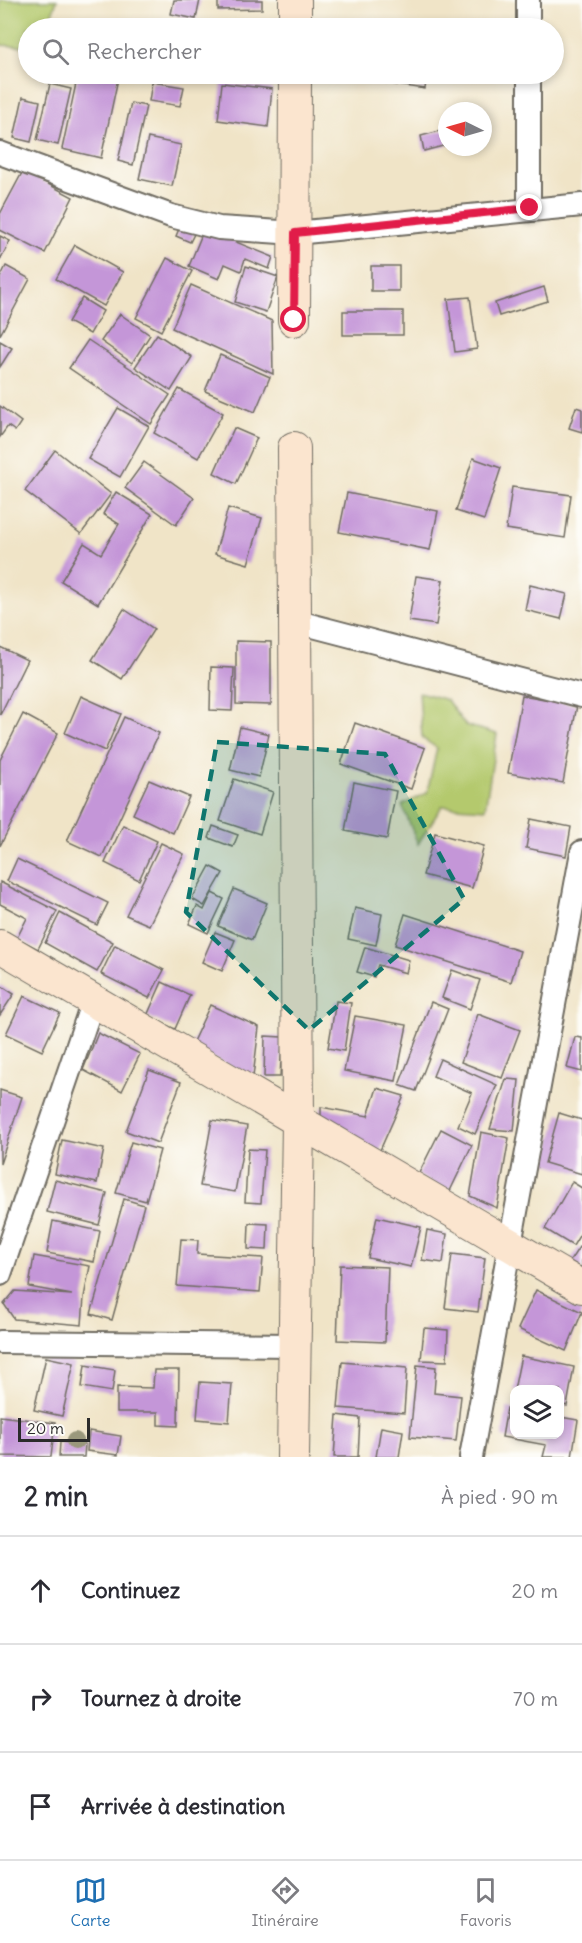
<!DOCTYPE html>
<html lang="fr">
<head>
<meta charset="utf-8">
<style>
  :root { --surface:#fff; --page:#f2f2f3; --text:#2b2b33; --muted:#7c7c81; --line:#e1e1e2; --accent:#1f6fb2 }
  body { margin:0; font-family:Delius,sans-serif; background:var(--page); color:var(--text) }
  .controls { position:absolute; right:18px; bottom:18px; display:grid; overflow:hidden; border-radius:12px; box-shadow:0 3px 9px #0003 }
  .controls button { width:54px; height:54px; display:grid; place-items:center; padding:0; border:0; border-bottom:2px solid var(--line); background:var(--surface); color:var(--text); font:30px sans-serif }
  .compass { position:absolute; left:438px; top:102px; width:54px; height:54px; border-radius:50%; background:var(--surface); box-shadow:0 3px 9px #0003; rotate:275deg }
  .scale { position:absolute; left:18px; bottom:15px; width:72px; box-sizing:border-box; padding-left:6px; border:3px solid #2b2b2b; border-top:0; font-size:16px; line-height:21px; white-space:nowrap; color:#2b2b2b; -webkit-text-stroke:4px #fdfcf7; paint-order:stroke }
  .stop { position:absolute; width:18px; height:18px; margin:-14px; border:4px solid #e11d48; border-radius:50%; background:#fff }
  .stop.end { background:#e11d48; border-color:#fff; box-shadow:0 2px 6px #0008 }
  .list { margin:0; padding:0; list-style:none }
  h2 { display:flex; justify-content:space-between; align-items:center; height:78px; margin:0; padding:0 24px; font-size:26px }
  h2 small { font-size:20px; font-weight:400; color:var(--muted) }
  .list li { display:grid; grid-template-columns:39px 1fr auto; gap:18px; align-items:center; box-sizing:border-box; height:108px; padding:0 24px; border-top:2px solid var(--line) }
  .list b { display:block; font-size:22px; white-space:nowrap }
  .list em { font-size:20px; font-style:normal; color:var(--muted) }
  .icon { flex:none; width:33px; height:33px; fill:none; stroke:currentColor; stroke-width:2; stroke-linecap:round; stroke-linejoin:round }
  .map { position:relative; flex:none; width:582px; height:1457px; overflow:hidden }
  .search { position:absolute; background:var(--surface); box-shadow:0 3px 9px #0003; left:18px; right:18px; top:18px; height:66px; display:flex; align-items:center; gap:15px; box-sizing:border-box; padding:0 21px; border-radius:33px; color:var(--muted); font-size:22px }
  .sheet { height:402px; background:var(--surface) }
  nav { display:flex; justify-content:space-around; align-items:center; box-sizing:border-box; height:84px; border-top:2px solid var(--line); background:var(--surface); font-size:16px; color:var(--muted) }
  nav a { display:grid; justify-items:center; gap:3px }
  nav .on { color:var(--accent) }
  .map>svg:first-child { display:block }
</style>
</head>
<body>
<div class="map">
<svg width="582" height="1457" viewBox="0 0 582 1457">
  <rect width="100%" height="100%" fill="#fdfcf7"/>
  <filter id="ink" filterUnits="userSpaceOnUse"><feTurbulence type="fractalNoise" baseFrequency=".0167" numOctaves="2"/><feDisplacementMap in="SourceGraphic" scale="12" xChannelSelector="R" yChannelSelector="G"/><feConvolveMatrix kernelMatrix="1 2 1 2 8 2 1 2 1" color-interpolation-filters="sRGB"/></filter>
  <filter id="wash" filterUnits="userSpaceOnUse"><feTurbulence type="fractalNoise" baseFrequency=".008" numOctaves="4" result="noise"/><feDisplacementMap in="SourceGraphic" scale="24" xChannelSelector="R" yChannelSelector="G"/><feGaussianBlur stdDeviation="1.35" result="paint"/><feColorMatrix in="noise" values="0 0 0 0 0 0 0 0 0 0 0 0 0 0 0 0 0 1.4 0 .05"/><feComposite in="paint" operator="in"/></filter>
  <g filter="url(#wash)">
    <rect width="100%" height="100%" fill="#f0e4c7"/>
    <!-- green -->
    <g fill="#b4c96d" stroke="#707a4c" stroke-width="1.5">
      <polygon points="0,0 57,0 47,28 28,28 28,47 0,45"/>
      <polygon points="419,692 447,700 465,725 497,734 485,809 442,806 418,844 402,805 427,793 437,748 422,738"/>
    </g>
    <g id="blocks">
      <!-- building -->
      <g fill="#c496d8">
        <polygon points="174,0 200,0 196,19 171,14"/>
        <polygon points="218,0 262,0 262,9 218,10"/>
        <polygon points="271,24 271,28 234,28 234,25"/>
        <polygon points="78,74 119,74 101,158 62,149"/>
        <polygon points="386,74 427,74 425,89 385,83"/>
        <polygon points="152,82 184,87 180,106 149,101"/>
        <polygon points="222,83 272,89 268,127 218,120"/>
        <polygon points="50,84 71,89 58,145 37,140"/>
        <polygon points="23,97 40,101 31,142 14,138"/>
        <polygon points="131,103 146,106 133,165 118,161"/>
        <polygon points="447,129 447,145 424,151 421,136"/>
        <polygon points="148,138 181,145 172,186 139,179"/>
        <polygon points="23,171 73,197 45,253 0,230 0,214"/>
        <polygon points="181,224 196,230 190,242 176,236"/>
        <polygon points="204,229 273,257 269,269 245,259 241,271 225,264 219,279 189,266"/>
        <polygon points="0,236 10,241 0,260"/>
        <polygon points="75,245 123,272 104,306 56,279"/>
        <polygon points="167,258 192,271 161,331 136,318"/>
        <polygon points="6,266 30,279 0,335 0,278"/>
        <polygon points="246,266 278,277 266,312 235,302"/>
        <rect x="371" y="266" width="28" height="25"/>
        <polygon points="191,285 272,321 273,374 172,328"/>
        <polygon points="544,287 548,301 499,316 495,303"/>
        <polygon points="470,297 477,349 455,352 448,299"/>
        <polygon points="82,298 103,311 90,334 68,322"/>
        <rect x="343" y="311" width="60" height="24"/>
        <polygon points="120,314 150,335 132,363 101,341"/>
        <polygon points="157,334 192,357 171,391 135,367"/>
        <polygon points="88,340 170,395 151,424 69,368"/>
        <polygon points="0,341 12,348 0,367"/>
        <polygon points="220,355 270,377 255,412 205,391"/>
        <polygon points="179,389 223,413 198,458 154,433"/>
        <polygon points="0,406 21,422 15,431 8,426 0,437"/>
        <polygon points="576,407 582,409 582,432 569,428"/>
        <polygon points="118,408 149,426 120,477 88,459"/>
        <polygon points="234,428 257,438 236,484 214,473"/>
        <polygon points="55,450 111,494 81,534 25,491"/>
        <polygon points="473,458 501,468 484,520 456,511"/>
        <polygon points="144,462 194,498 176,525 125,488"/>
        <polygon points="512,487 571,495 565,538 506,529"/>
        <polygon points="116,492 152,514 98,604 61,581 84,543 101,554 119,524 103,514"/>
        <polygon points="347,493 438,511 430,550 339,532"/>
        <polygon points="228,508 262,518 248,564 215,554"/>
        <polygon points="416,576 443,580 436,625 409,621"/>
        <polygon points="530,585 567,594 561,619 525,610"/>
        <polygon points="124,609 154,629 122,679 92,660"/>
        <polygon points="236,641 271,642 271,705 236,704"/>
        <polygon points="0,647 27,660 0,715"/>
        <polygon points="211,667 234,668 232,711 210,710"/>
        <polygon points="522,695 577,705 563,783 508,773"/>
        <polygon points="81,696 121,714 105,751 65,733"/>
        <polygon points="23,714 58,733 0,846 0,760"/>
        <polygon points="124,717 159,733 102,857 67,841"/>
        <polygon points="355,723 425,748 411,789 341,764"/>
        <polygon points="240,727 269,734 259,777 230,770"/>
        <polygon points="234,779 273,792 260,834 220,821"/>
        <polygon points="149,780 189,797 173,833 133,814"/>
        <polygon points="354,782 396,791 387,839 345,831"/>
        <polygon points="531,819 571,827 566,856 526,848"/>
        <polygon points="123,825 157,841 139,880 105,863"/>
        <polygon points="213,826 238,835 233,847 209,838"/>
        <polygon points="435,833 484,846 472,888 423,875"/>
        <polygon points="161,843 184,854 149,925 126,915"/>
        <polygon points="17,859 108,903 97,925 7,881"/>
        <polygon points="210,866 223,873 204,906 192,899"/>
        <polygon points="0,882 57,911 38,949 17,938 27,918 0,904"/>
        <polygon points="234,889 267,903 252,940 218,926"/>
        <polygon points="212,893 224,899 208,933 189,924 197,906 204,910"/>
        <polygon points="355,908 382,914 376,945 348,939"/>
        <polygon points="60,913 113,942 97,972 45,943"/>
        <polygon points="405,914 520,951 511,982 395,945"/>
        <polygon points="215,932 235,940 222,971 202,962"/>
        <polygon points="115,945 164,970 149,998 101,974"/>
        <polygon points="365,947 409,960 406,973 378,965 374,977 357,972"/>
        <polygon points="452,970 480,980 470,1009 442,998"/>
        <polygon points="162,982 190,995 175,1029 147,1016"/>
        <polygon points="0,985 14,994 0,1015"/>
        <polygon points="24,996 60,1013 42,1051 6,1034"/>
        <polygon points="336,1001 351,1003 344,1051 328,1048"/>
        <polygon points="431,1002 448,1009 416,1091 399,1085"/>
        <polygon points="210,1005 259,1027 253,1077 190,1048"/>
        <polygon points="478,1014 520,1030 502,1078 461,1062"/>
        <polygon points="355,1016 407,1025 396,1081 344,1071"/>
        <polygon points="98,1033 140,1054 122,1091 83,1070"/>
        <polygon points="265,1036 282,1037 280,1077 264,1077"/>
        <polygon points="575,1037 582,1038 582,1072 567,1068"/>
        <polygon points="440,1059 497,1085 475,1134 458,1126 472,1093 433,1076"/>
        <polygon points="149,1070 181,1082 158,1143 126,1131"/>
        <polygon points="506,1079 519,1080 514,1131 490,1129"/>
        <polygon points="377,1088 404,1096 377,1157 321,1119 321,1107 368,1116"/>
        <polygon points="0,1090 22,1097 0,1164"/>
        <polygon points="559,1113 582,1120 582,1174 545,1163"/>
        <polygon points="212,1120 247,1126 235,1192 200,1186"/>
        <polygon points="441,1129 472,1145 449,1193 418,1175"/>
        <polygon points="481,1132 509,1138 497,1208 470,1196"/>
        <polygon points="62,1140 104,1149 97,1183 55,1174"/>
        <polygon points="131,1142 160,1150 146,1201 116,1193"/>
        <polygon points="248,1149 265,1150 261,1203 245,1202"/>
        <polygon points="55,1180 107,1193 99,1225 47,1212"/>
        <polygon points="572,1182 582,1188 582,1231 573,1246 545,1229"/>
        <polygon points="124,1199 144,1205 112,1320 91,1314"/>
        <polygon points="377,1217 421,1227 411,1267 368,1258"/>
        <polygon points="53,1221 100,1231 94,1262 47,1253"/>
        <polygon points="249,1223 268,1224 267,1250 248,1249"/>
        <polygon points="427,1230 447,1234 443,1263 422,1260"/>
        <polygon points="181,1239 198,1240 197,1254 263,1258 260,1292 177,1286"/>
        <polygon points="579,1247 582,1249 582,1268 570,1261"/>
        <polygon points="452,1254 485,1258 478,1312 445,1308"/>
        <polygon points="34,1256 90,1266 84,1297 82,1325 14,1319 4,1304 15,1291 72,1295 29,1287"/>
        <polygon points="340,1265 388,1267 385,1342 337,1340"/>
        <polygon points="536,1290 582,1312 566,1351 518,1329"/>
        <polygon points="424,1328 448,1330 447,1361 421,1360"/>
        <polygon points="521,1356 574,1367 567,1406 560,1404 560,1390 514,1390"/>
        <polygon points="46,1357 74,1363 62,1416 34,1410"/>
        <polygon points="342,1362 407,1368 404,1413 338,1408"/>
        <polygon points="85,1365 115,1370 112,1392 82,1387"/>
        <polygon points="417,1365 436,1367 434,1393 461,1396 456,1441 410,1437"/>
        <polygon points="154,1370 179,1370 178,1426 158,1425 158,1412 117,1412 117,1387 153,1388"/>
        <polygon points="200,1382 232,1384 229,1422 197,1419"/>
        <polygon points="507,1408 514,1409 514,1434 560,1434 560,1417 578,1420 572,1457 543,1457 546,1445 502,1437"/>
        <polygon points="337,1415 360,1418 358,1457 334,1457"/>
        <polygon points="0,1416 55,1423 51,1457 0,1456"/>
        <polygon points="381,1427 403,1431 399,1457 376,1457"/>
        <polygon points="89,1431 121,1436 118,1455 87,1451"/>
        <polygon points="60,1442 85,1444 84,1457 59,1457"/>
      </g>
    </g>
  </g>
  <g filter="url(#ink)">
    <use href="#blocks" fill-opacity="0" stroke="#706c62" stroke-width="1.5"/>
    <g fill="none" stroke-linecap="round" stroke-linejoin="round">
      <!-- street casing -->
      <g stroke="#706c62" stroke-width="26">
        <g id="street">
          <polyline points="528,0 528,28"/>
          <polyline points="529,74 529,208"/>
          <polyline points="0,153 171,216 219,228 295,233 582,205"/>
          <polyline points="294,621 582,696"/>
          <polyline points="0,1274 93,1001"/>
          <polyline points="0,1342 293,1345"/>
          <polyline points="471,1457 582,852"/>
        </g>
      </g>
      <!-- secondary casing -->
      <g stroke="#706c62" stroke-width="34">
        <g id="secondary">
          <polyline points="295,28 295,0"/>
          <polyline points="294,320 295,74"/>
          <polyline points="0,946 582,1287"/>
          <polyline points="293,1457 298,1121 294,448"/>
        </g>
      </g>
      <!-- street -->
      <use href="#street" stroke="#fff" stroke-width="22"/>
      <!-- secondary -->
      <use href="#secondary" stroke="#fbe5cf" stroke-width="32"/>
    </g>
    <!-- trees -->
    <circle fill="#9a987c" cx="75" cy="1441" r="9"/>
  </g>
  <g fill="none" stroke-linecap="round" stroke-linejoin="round" filter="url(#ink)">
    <!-- route -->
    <polyline stroke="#e11d48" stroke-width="8" points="294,320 295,233 530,208"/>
  </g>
  <!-- marked area -->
  <path fill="#0f766e" fill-opacity="0.2" stroke="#0f766e" stroke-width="4.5" stroke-dasharray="12 8" stroke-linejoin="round" d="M217,742L385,754L464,899L309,1030L186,912Z"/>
</svg>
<div class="controls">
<button><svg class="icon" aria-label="layers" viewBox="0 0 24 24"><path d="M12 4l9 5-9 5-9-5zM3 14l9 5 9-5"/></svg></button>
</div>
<svg class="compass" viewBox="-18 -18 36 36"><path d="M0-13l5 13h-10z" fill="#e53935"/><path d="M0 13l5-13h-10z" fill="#7c7c81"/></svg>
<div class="scale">20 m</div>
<div class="stop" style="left:294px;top:320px"></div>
<div class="stop end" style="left:530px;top:208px"></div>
<div class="search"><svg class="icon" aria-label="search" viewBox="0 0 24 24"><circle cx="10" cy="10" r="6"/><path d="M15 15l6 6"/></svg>Rechercher</div>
</div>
<section class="sheet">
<h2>2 min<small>À pied · 90 m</small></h2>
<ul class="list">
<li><svg class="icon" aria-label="ahead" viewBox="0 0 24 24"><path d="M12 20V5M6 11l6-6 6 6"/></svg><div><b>Continuez</b></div><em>20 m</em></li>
<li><svg class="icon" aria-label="right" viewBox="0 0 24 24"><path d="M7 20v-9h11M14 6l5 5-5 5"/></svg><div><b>Tournez à droite</b></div><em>70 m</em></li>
<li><svg class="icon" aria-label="arrive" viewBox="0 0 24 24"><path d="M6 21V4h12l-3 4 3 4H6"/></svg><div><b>Arrivée à destination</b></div></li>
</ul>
</section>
<nav>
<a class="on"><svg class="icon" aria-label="map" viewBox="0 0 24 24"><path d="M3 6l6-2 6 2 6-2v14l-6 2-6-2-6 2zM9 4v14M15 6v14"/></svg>Carte</a>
<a><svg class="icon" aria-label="directions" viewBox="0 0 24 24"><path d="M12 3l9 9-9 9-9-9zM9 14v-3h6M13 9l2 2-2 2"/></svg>Itinéraire</a>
<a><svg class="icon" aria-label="saved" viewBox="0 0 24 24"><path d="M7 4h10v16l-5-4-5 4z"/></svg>Favoris</a>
</nav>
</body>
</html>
